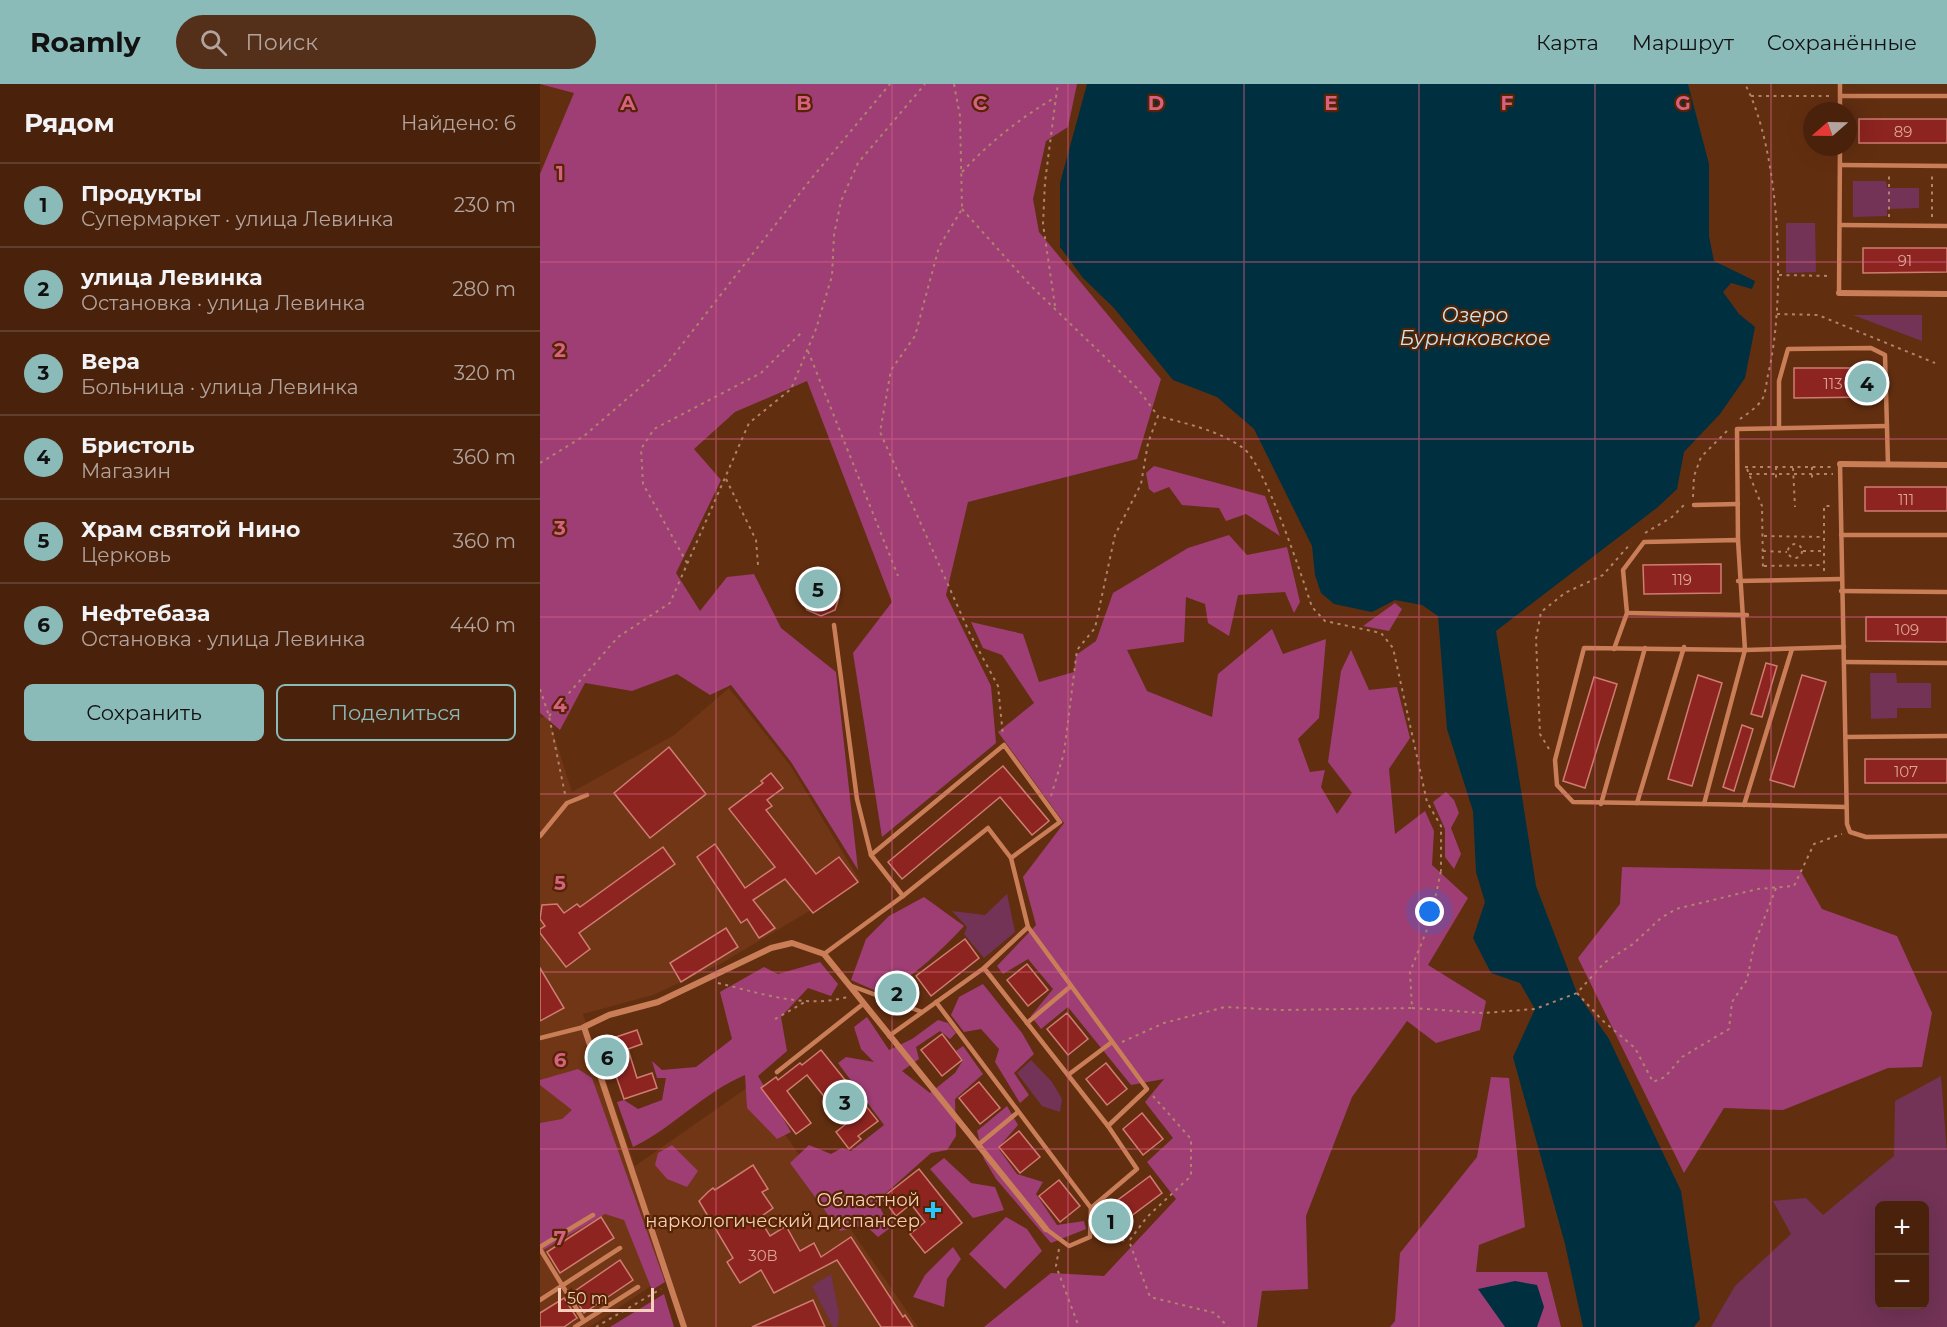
<!DOCTYPE html>
<html lang="ru">
<head>
<meta charset="utf-8">
<style>
  :root { --surface:#4a220c; --page:#542f1a; --text:#f1f3f6; --muted:#b2a49d; --line:#613f2d; --accent:#8bbbb9 }
  body { margin:0; font-family:Montserrat,sans-serif; background:var(--page); color:var(--text) }
  .controls { position:absolute; right:18px; bottom:18px; display:grid; overflow:hidden; border-radius:9px; box-shadow:0 6px 24px #0002 }
  .controls button { width:54px; height:54px; display:grid; place-items:center; padding:0; border:0; border-bottom:2px solid var(--line); background:var(--surface); color:var(--text); font:30px sans-serif }
  .compass { position:absolute; left:1263px; top:18px; width:54px; height:54px; border-radius:50%; background:var(--surface); box-shadow:0 6px 24px #0002; rotate:250deg }
  .scale { position:absolute; left:18px; bottom:15px; width:96px; box-sizing:border-box; padding-left:6px; border:3px solid #f6ceba; border-top:0; font-size:16px; line-height:21px; white-space:nowrap; color:#f6ceba; -webkit-text-stroke:4px #562303; paint-order:stroke }
  .you { position:absolute; left:890px; top:828px; width:21px; height:21px; margin:-15px; border:4px solid #fff; border-radius:50%; background:#1a73e8; box-shadow:0 0 0 9px #1a73e833 }
  .badge { display:grid; place-items:center; width:39px; height:39px; border-radius:50%; background:var(--accent); color:#111; font-size:20px; font-weight:700 }
  .pin { position:absolute; translate:-50% -50%; border:3px solid #fff; box-shadow:0 2px 6px #0006 }
  .list { margin:0; padding:0; list-style:none }
  h2 { display:flex; justify-content:space-between; align-items:center; height:78px; margin:0; padding:0 24px; font-size:26px }
  h2 small { font-size:20px; font-weight:400; color:var(--muted) }
  .list li { display:grid; grid-template-columns:39px 1fr auto; gap:18px; align-items:center; box-sizing:border-box; height:84px; padding:0 24px; border-top:2px solid var(--line) }
  .list b { display:block; font-size:22px; white-space:nowrap }
  .list p { margin:0; font-size:20px; white-space:nowrap; color:var(--muted) }
  .list em { font-size:20px; font-style:normal; color:var(--muted) }
  .actions { display:flex; gap:12px; padding:18px 24px }
  .actions a { flex:1; padding:14px 0; border:2px solid var(--accent); border-radius:9px; text-align:center; font-size:21px; color:var(--accent) }
  .actions .main { background:var(--accent); color:#111 }
  .icon { flex:none; width:33px; height:33px; fill:none; stroke:currentColor; stroke-width:2; stroke-linecap:round; stroke-linejoin:round }
  .map { position:relative; flex:none; width:1407px; height:1243px; overflow:hidden }
  header { display:flex; align-items:center; gap:36px; box-sizing:border-box; height:84px; padding:0 30px; background:var(--accent); color:#111 }
  header strong { font-size:28px }
  nav { display:flex; gap:33px; margin-inline-start:auto; font-size:21px }
  .search { width:420px; height:54px; background:var(--page); display:flex; align-items:center; gap:15px; box-sizing:border-box; padding:0 21px; border-radius:33px; color:var(--muted); font-size:22px }
  main { display:flex }
  aside { flex:1; background:var(--surface) }
  .map>svg:first-child { display:block }
</style>
</head>
<body>
<header>
<strong>Roamly</strong>
<div class="search"><svg class="icon" aria-label="search" viewBox="0 0 24 24"><circle cx="10" cy="10" r="6"/><path d="M15 15l6 6"/></svg>Поиск</div>
<nav><a>Карта</a><a>Маршрут</a><a>Сохранённые</a></nav>
</header>
<main>
<aside>
<h2>Рядом<small>Найдено: 6</small></h2>
<ul class="list">
<li><span class="badge">1</span><div><b>Продукты</b><p>Супермаркет · улица Левинка</p></div><em>230 m</em></li>
<li><span class="badge">2</span><div><b>улица Левинка</b><p>Остановка · улица Левинка</p></div><em>280 m</em></li>
<li><span class="badge">3</span><div><b>Вера</b><p>Больница · улица Левинка</p></div><em>320 m</em></li>
<li><span class="badge">4</span><div><b>Бристоль</b><p>Магазин</p></div><em>360 m</em></li>
<li><span class="badge">5</span><div><b>Храм святой Нино</b><p>Церковь</p></div><em>360 m</em></li>
<li><span class="badge">6</span><div><b>Нефтебаза</b><p>Остановка · улица Левинка</p></div><em>440 m</em></li>
</ul>
<div class="actions"><a class="main">Сохранить</a><a>Поделиться</a></div>
</aside>
<div class="map">
<svg width="1407" height="1243" viewBox="0 0 1407 1243">
  <rect width="100%" height="100%" fill="#622e10"/>
  <!-- built -->
  <polygon fill="#703615" points="189,604 250,681 320,797 182,879 113,911 43,930 95,1082 211,1001 378,1243 146,1243 129,1190 50,1243 0,1243 0,634 8,632 32,708 134,651"/>
  <!-- green -->
  <g fill="#723356" fill-rule="evenodd">
    <polygon points="1313,97 1346,97 1347,104 1379,104 1379,124 1347,125 1347,132 1313,133"/>
    <polygon points="1246,139 1275,139 1276,188 1246,189"/>
    <polygon points="1313,231 1382,231 1382,257"/>
    <polygon points="1330,589 1356,589 1357,599 1391,599 1391,624 1357,624 1357,634 1331,635"/>
    <polygon points="467,810 475,848 444,874 424,850 427,843 412,827 445,831"/>
    <polygon points="491,976 512,998 522,1015 520,1028 502,1022 477,989"/>
    <path d="M1401,992L1407,1069V1243H1171L1195,1202L1251,1150L1233,1117L1266,1114L1283,1131L1354,1072L1355,1017ZM1340,1122H1384V1220H1340Z"/>
    <polygon points="291,1190 299,1230 297,1243 293,1243 272,1202"/>
  </g>
  <!-- forest -->
  <g fill="#9e3e75">
    <polygon points="0,0 537,0 528,43 506,57 493,115 499,148 621,295 597,375 428,418 406,511 451,602 456,659 342,753 313,569 352,518 267,297 195,328 154,365 181,396 136,489 160,527 187,493 214,490 241,544 296,588 318,786 251,678 191,601 170,611 137,590 92,607 45,599 20,646 0,629 0,90 34,9"/>
    <polygon points="614,382 725,412 740,452 706,430 686,437 679,424 642,421 629,403 614,409 609,405 606,389"/>
    <polygon points="689,451 707,471 747,463 760,518 754,529 745,508 698,511 689,552 668,539 665,520 646,513 644,558 587,566 607,607 672,633 678,590 732,545 743,570 786,555 779,634 758,655 770,688 785,686 781,703 797,730 812,709 788,678 801,587 811,566 829,606 857,603 870,654 849,685 855,750 885,727 894,747 892,781 928,814 888,881 946,917 940,946 896,959 867,937 812,1013 766,1132 768,1205 722,1207 717,1243 444,1243 511,1189 564,1192 636,1115 607,1078 633,1054 605,1018 624,995 591,1001 528,923 501,945 491,932 513,905 488,875 463,890 457,882 496,841 483,793 524,739 458,648 494,619 462,571 443,564 431,538 483,550 499,598 534,588 536,571 556,557 573,509 648,464"/>
    <polygon points="855,519 862,525 849,547 823,542"/>
    <polygon points="906,708 914,716 919,729 911,744 921,770 914,785 905,773 905,745 893,718"/>
    <polygon points="1082,783 1260,786 1282,825 1357,852 1392,929 1382,983 1348,984 1243,1026 1184,1024 1144,1089 1038,874 1080,820"/>
    <path d="M384,813L424,842C401,867 373,893 343,910L311,896L326,855L349,832Z"/>
    <path d="M280,878L298,900L291,912L268,904L241,933L247,967L218,992L251,1048L237,1055L207,1024L205,991C164,1008 133,1044 93,1063L77,1018L84,1016L98,1025L122,1016L126,994H117L112,977L122,986L156,983L192,955L180,908L224,883L238,890Z"/>
    <polygon points="443,900 482,949 494,970 474,989 489,1011 480,1019 455,978 459,965 441,945 424,948 411,931 419,913"/>
    <polygon points="327,933 349,966 372,955 398,936 408,939 416,949 410,955 400,947 376,963 379,975 362,987 390,1009 415,989 423,976 416,967 423,962 443,990 415,1015 416,1052 407,1066 391,1069 337,1117 350,1144 338,1153 325,1141 300,1147 250,1079 269,1061 291,1070 302,1064 311,1067 344,1041 298,979 306,973 334,978 321,965 314,943"/>
    <polygon points="38,985 52,994 125,1198 112,1206 84,1136 65,1130 0,1168 0,1039 22,1035 32,1026 0,1001 0,996"/>
    <polygon points="951,993 969,994 985,1143 939,1161 936,1188 1007,1188 1021,1243 850,1243 855,1237 860,1169 937,1073"/>
    <polygon points="467,1022 478,1041 458,1064 477,1090 503,1098 496,1110 517,1141 544,1137 546,1145 511,1159 456,1095 444,1075 437,1047"/>
    <polygon points="132,1061 158,1087 147,1103 127,1095 115,1081 118,1069"/>
    <polygon points="404,1074 431,1099 455,1103 464,1126 433,1134 390,1085"/>
    <polygon points="466,1133 487,1145 502,1167 465,1205 429,1170"/>
    <polygon points="413,1163 421,1175 407,1195 404,1223 373,1213 385,1191"/>
    <polygon points="124,1210 134,1243 70,1243"/>
  </g>
  <!-- water -->
  <g fill="#002f40">
    <polygon points="547,0 1148,0 1169,80 1169,152 1174,177 1215,197 1212,205 1191,199 1183,208 1199,230 1215,243 1205,294 1180,330 1144,368 1137,405 1118,423 956,547 996,802 1037,909 1069,955 1141,1107 1160,1235 1154,1243 1043,1243 1025,1160 973,973 995,925 980,899 951,889 933,854 945,818 936,788 933,727 907,645 898,532 882,521 855,516 832,528 794,520 781,509 775,491 772,462 714,345 677,313 633,296 574,224 543,194 520,163 520,99"/>
    <polygon points="975,1197 997,1201 1004,1223 997,1243 965,1243 938,1205"/>
  </g>
  <!-- building -->
  <g fill="#8d2420" stroke="#d07c72" stroke-width="1.5">
    <rect x="1319" y="35" width="88" height="24"/>
    <polygon points="1323,164 1407,164 1407,188 1323,189"/>
    <polygon points="1254,284 1332,284 1332,313 1254,314"/>
    <rect x="1325" y="403" width="82" height="24"/>
    <polygon points="1181,480 1181,509 1104,510 1103,481"/>
    <polygon points="275,485 283,488 293,498 299,513 295,526 281,532 267,526 261,513 260,498 266,489"/>
    <polygon points="1326,533 1407,533 1407,558 1326,557"/>
    <polygon points="1226,579 1237,582 1222,633 1211,630"/>
    <polygon points="1158,591 1182,599 1152,702 1128,695"/>
    <polygon points="1262,591 1286,598 1254,703 1230,696"/>
    <polygon points="1054,593 1077,600 1045,704 1023,697"/>
    <polygon points="1202,641 1213,645 1194,707 1183,703"/>
    <polygon points="129,663 166,710 110,754 74,709"/>
    <rect x="1325" y="675" width="82" height="24"/>
    <polygon points="463,682 509,737 492,751 460,713 362,795 348,778"/>
    <polygon points="231,689 243,704 227,716 232,722 226,726 276,790 299,773 318,798 273,829 245,795 213,816 235,844 219,854 207,835 201,839 157,773 175,760 205,804 235,783 189,725 223,699 221,697"/>
    <polygon points="123,763 135,780 39,849 50,865 26,883 0,849 0,845 5,842 0,835 2,821 17,820 24,829 37,820 40,823"/>
    <polygon points="186,844 198,863 141,898 130,879"/>
    <polygon points="425,855 439,874 391,912 376,892"/>
    <polygon points="487,880 508,906 488,922 467,896"/>
    <polygon points="0,884 24,924 0,937"/>
    <polygon points="527,929 548,955 528,971 507,945"/>
    <polygon points="97,946 102,960 88,965 97,994 112,989 117,1004 84,1015 64,957"/>
    <polygon points="402,950 422,976 402,992 381,966"/>
    <polygon points="281,966 338,1037 318,1052 321,1055 309,1065 296,1048 306,1040 267,991 247,1007 271,1039 256,1050 221,1004 236,993 238,996 260,979 262,981"/>
    <polygon points="566,979 587,1005 567,1021 546,995"/>
    <polygon points="439,998 460,1024 440,1040 419,1014"/>
    <polygon points="602,1029 623,1055 603,1071 583,1045"/>
    <polygon points="479,1047 500,1073 480,1089 459,1063"/>
    <polygon points="213,1081 228,1105 222,1108 233,1124 219,1134 230,1152 246,1142 260,1167 274,1159 281,1173 311,1153 363,1233 365,1231 373,1243 341,1243 297,1176 234,1209 221,1186 200,1199 187,1178 193,1174 159,1117 168,1108 173,1104 175,1106"/>
    <polygon points="379,1085 422,1139 385,1169 370,1150 385,1138 371,1120 356,1132 342,1114"/>
    <polygon points="610,1092 622,1109 571,1147 559,1130"/>
    <polygon points="519,1096 540,1122 520,1138 499,1112"/>
    <polygon points="61,1133 74,1154 20,1189 7,1168"/>
    <polygon points="80,1176 93,1196 44,1229 32,1209"/>
    <polygon points="24,1214 37,1234 34,1236 24,1243 0,1243 0,1229"/>
    <polygon points="273,1216 285,1243 212,1243"/>
  </g>
  <g fill="none" stroke-linecap="round" stroke-linejoin="round">
    <!-- path -->
    <g stroke="#b1836a" stroke-width="2" stroke-dasharray="3 4.5" stroke-linecap="butt">
      <polyline points="414,0 420,32 422,125 399,163 375,252 351,286 340,348 430,550 458,602 463,652"/>
      <polyline points="1211,12 1291,12"/>
      <path d="M422,88C450,58 480,34 516,13L518,0"/>
      <polyline points="422,125 490,201 598,305 618,332"/>
      <polyline points="1349,133 1349,91"/>
      <polyline points="1392,133 1392,91"/>
      <polyline points="1239,191 1291,192"/>
      <polyline points="515,222 503,140 505,98 516,13"/>
      <polyline points="1237,230 1278,231 1395,279"/>
      <polyline points="268,267 358,492"/>
      <path d="M1200,335C1207,330 1216,324 1221,317C1226,311 1226,299 1228,291C1246,216 1241,68 1205,0"/>
      <polyline points="0,379 44,352 126,281 271,95 350,0"/>
      <polyline points="1205,383 1292,383"/>
      <polyline points="1236,383 1236,397"/>
      <polyline points="1272,383 1272,397"/>
      <polyline points="1253,384 1255,423"/>
      <polyline points="1207,385 1222,422 1223,487"/>
      <polyline points="1209,390 1293,390"/>
      <polyline points="186,395 216,456 218,481"/>
      <polyline points="1153,413 1154,392 1161,373 1189,345"/>
      <polyline points="1105,449 1132,433 1146,419"/>
      <polyline points="1224,452 1284,453"/>
      <circle cx="1255" cy="467" r="7"/>
      <polyline points="1223,467 1247,468"/>
      <polyline points="1263,467 1284,467"/>
      <polyline points="147,479 103,400 101,365 114,345 221,289 262,248"/>
      <polyline points="1224,482 1284,481"/>
      <polyline points="1284,487 1284,422 1292,422"/>
      <polyline points="0,605 9,632 25,710"/>
      <polyline points="9,632 78,553 130,519 209,339 251,305 276,245 292,192 294,151 301,117 318,79 385,0"/>
      <polyline points="1009,665 1000,650 996,555 1001,528 1025,509 1063,491 1091,459"/>
      <path d="M511,712L524,669L537,566L555,544L575,451L601,400L608,359L618,332C647,340 678,346 703,364C725,380 762,493 772,523L785,537L841,549L853,564L887,718L901,742V787"/>
      <path d="M178,899C220,909 265,925 307,913"/>
      <polyline points="1037,909 1062,936 1095,964 1113,998 1125,993 1142,973 1189,945 1192,918 1207,896 1214,861 1236,804"/>
      <polyline points="872,924 943,929 995,925 1037,909 1064,879 1093,860 1121,834 1136,825 1218,805 1254,802 1274,760 1302,750"/>
      <polyline points="235,935 265,918"/>
      <polyline points="582,958 624,939 685,923 742,926 872,924 870,888 890,838 901,787"/>
      <polyline points="613,1012 651,1055 651,1092 607,1133 589,1157 610,1213 675,1229 688,1243"/>
      <polyline points="559,1154 589,1157"/>
      <polyline points="519,1165 516,1182 539,1243"/>
      <polyline points="56,1243 121,1205"/>
    </g>
    <!-- service -->
    <g stroke="#c97e58" stroke-width="4.5">
      <polyline points="1300,12 1407,12"/>
      <polyline points="1300,27 1300,0"/>
      <polyline points="1300,81 1407,82"/>
      <polyline points="1300,141 1407,142"/>
      <polyline points="1299,209 1300,63"/>
      <polyline points="1239,344 1239,297 1248,265 1331,264 1345,271 1348,381"/>
      <polyline points="1300,380 1307,740 1310,748 1326,753 1407,752"/>
      <polyline points="1154,421 1198,420"/>
      <polyline points="1301,451 1407,451"/>
      <polyline points="1198,456 1197,345 1347,342"/>
      <polyline points="1198,497 1301,495"/>
      <polyline points="1301,507 1407,508"/>
      <polyline points="1087,529 1207,531"/>
      <polyline points="294,541 317,715 331,771"/>
      <polyline points="1074,565 1087,529 1083,486 1104,458 1198,456 1205,566 1164,720 1306,723"/>
      <polyline points="1305,578 1407,579"/>
      <polyline points="1307,653 1407,652"/>
      <polyline points="1097,719 1144,563"/>
      <polyline points="1061,720 1105,564"/>
      <polyline points="1164,720 1033,718 1017,701 1015,676 1044,564 1205,566 1304,563"/>
      <polyline points="1204,721 1252,565"/>
      <polyline points="0,752 27,719 47,711"/>
      <polyline points="363,812 448,744 471,774"/>
      <polyline points="488,843 607,1005 568,1042"/>
      <polyline points="284,870 363,812 331,771 464,661 520,738 471,774 488,843 444,884 568,1042 597,1085 551,1124 550,1153 529,1162 506,1145"/>
      <polyline points="309,901 382,928"/>
      <polyline points="396,918 551,1124"/>
      <polyline points="487,939 531,902"/>
      <polyline points="349,952 444,884"/>
      <polyline points="0,954 44,943"/>
      <polyline points="237,988 323,920"/>
      <polyline points="528,991 572,958"/>
      <polyline points="438,1061 478,1028"/>
      <polyline points="0,1163 53,1131"/>
      <polyline points="0,1165 44,1237"/>
      <polyline points="0,1216 80,1164"/>
      <polyline points="35,1243 98,1203"/>
    </g>
    <!-- minor -->
    <g stroke="#c97e58" stroke-width="6">
      <polyline points="1299,209 1407,210"/>
      <polyline points="1300,380 1407,381"/>
      <polyline points="144,1243 44,943 69,931 118,918 231,864 252,859 284,870 506,1145"/>
    </g>
  </g>
  <!-- grid -->
  <path fill="none" stroke="#d76181" stroke-width="1.5" stroke-opacity="0.55" d="M176,0V1243M352,0V1243M528,0V1243M704,0V1243M879,0V1243M1055,0V1243M1231,0V1243M0,178H1407M0,355H1407M0,533H1407M0,710H1407M0,888H1407M0,1065H1407"/>
  <!-- markers -->
  <path fill="#27c8ff" stroke="#562303" stroke-width="2" d="M390 1117h6v6h6v6h-6v6h-6v-6h-6v-6h6z"/>
  <g text-anchor="middle" dominant-baseline="central" stroke-width="4.5" stroke-linejoin="round" paint-order="stroke">
    <!-- number labels -->
    <g font-size="15" fill="#dca494">
      <text x="1363" y="47">89</text>
      <text x="1365" y="176">91</text>
      <text x="1293" y="299">113</text>
      <text x="1366" y="415">111</text>
      <text x="1142" y="495">119</text>
      <text x="1367" y="545">109</text>
      <text x="1366" y="687">107</text>
      <text x="223" y="1171">30В</text>
    </g>
    <!-- poi labels -->
    <g font-size="18" fill="#f6ceba" stroke="#562303" text-anchor="end">
      <text x="380" y="1116">Областной<tspan x="380" dy="21">наркологический диспансер</tspan></text>
    </g>
    <!-- water labels -->
    <g font-size="20" font-style="italic" fill="#c9e5f2" stroke="#562303">
      <text x="935" y="231">Озеро<tspan x="935" dy="23">Бурнаковское</tspan></text>
    </g>
  </g>
  <g font-size="20" text-anchor="middle" font-weight="bold" fill="#d76181" stroke="#562303" stroke-width="4.5" stroke-linejoin="round" paint-order="stroke">
    <text x="88" y="26">A</text>
    <text x="264" y="26">B</text>
    <text x="440" y="26">C</text>
    <text x="616" y="26">D</text>
    <text x="791" y="26">E</text>
    <text x="967" y="26">F</text>
    <text x="1143" y="26">G</text>
    <text x="20" y="96">1</text>
    <text x="20" y="273">2</text>
    <text x="20" y="451">3</text>
    <text x="20" y="628">4</text>
    <text x="20" y="806">5</text>
    <text x="20" y="983">6</text>
    <text x="20" y="1161">7</text>
  </g>
</svg>
<div class="controls">
<button>+</button>
<button>−</button>
</div>
<svg class="compass" viewBox="-18 -18 36 36"><path d="M0-13l5 13h-10z" fill="#e53935"/><path d="M0 13l5-13h-10z" fill="#b2a49d"/></svg>
<div class="scale">50 m</div>
<div class="you"></div>
<div class="pin badge" style="left:571px;top:1137px">1</div>
<div class="pin badge" style="left:357px;top:909px">2</div>
<div class="pin badge" style="left:305px;top:1018px">3</div>
<div class="pin badge" style="left:1327px;top:299px">4</div>
<div class="pin badge" style="left:278px;top:505px">5</div>
<div class="pin badge" style="left:67px;top:973px">6</div>
</div>
</main>
</body>
</html>
